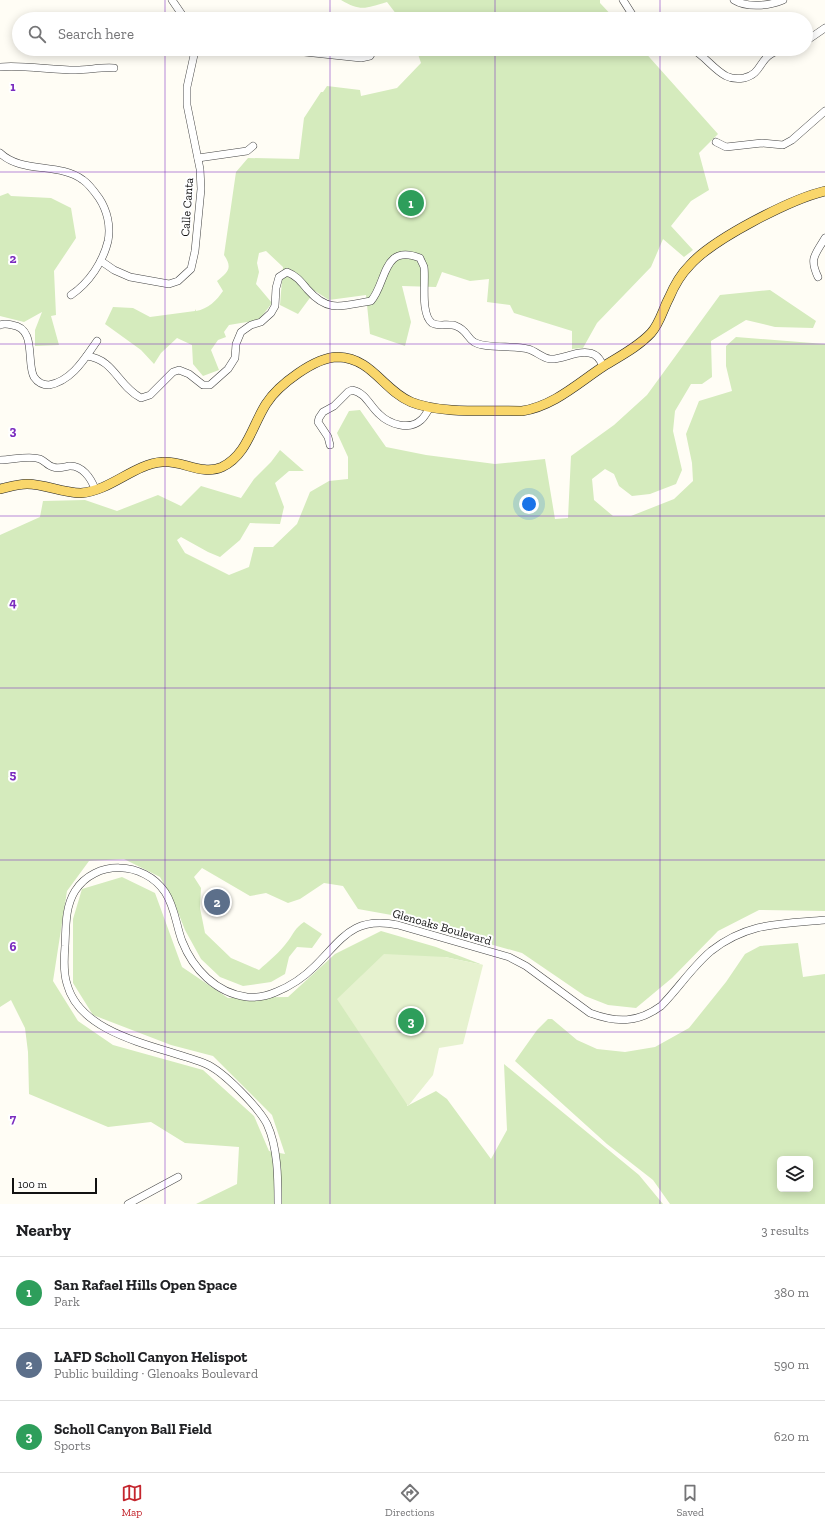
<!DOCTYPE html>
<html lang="en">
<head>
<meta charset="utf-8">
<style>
  :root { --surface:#fff; --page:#f6f6f6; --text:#202124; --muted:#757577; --line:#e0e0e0; --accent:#c4262e }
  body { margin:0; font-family:"Zilla Slab",serif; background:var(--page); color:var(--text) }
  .controls { position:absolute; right:12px; bottom:12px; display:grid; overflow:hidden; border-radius:6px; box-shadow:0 2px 10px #0003 }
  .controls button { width:36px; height:36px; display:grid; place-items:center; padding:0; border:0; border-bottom:1px solid var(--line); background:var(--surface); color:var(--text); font:20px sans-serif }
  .scale { position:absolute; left:12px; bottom:10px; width:85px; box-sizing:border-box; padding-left:4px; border:2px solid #111; border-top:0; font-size:11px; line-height:14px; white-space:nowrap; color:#111; -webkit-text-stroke:3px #fff; paint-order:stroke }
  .you { position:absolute; left:529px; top:504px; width:14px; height:14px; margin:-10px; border:3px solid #fff; border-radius:50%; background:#1a73e8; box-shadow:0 0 0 6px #1a73e833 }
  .badge { display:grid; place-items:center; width:26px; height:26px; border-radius:50%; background:var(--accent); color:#fff; font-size:13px; font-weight:700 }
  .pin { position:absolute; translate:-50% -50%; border:2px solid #fff; box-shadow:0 1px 4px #0006 }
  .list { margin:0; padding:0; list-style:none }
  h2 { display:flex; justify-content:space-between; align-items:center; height:52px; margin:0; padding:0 16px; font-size:17px }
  h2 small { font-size:13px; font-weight:400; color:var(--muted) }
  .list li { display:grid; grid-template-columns:26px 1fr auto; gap:12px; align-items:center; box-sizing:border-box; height:72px; padding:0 16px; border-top:1px solid var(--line) }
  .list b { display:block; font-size:15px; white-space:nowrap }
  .list p { margin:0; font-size:13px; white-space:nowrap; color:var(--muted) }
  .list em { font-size:13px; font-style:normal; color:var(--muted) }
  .icon { flex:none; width:22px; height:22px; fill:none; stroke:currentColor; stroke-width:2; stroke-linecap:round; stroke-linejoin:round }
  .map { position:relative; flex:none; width:825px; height:1204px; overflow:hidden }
  .search { position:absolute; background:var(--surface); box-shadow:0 2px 10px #0003; left:12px; right:12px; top:12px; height:44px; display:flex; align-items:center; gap:10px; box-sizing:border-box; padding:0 14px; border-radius:22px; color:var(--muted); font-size:15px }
  .sheet { height:268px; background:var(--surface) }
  nav { display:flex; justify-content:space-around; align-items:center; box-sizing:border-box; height:56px; border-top:1px solid var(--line); background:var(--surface); font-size:11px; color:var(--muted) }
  nav a { display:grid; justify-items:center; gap:2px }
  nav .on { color:var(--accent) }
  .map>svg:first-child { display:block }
</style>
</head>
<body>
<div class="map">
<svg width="825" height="1204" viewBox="0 0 825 1204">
  <rect width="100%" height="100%" fill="#fffdf5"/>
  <!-- green -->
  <g fill="#d5ebbd" fill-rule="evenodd">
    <path d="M341,0H600V3L615,19H400L387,2C366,8 361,12 341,0Z"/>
    <path d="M419,49H642L718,134L699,153L709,190L691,201L671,226L693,250L684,257L663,239L651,267L597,323L583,348L572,349V331L514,313L510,305L487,302L489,279L470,281L442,272L436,287L402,286L411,322L405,346L370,334L366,295L329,300L315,291L298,314L280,305L283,267L266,251L259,253L257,263L259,272L256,284L272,303L259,320L229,325L224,332L226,337L218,340L211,350L219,370L203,376L193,364L192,345L177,338L161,353L154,364L141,350L105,324L113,307L133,308L150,317L195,311L196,309V311C208,309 217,300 223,291L217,281C228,272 233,268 224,255L236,172L248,158L299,159L304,118L321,92H323L327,86L360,90L361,96L397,88L421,63L418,54Z"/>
    <polygon points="8,193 11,196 51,198 71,208 76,238 54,271 56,315 51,316 59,345 35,346 35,330 42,312 24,322 0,316 0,196"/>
    <path d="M770,290L816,321L813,328L775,327L746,320L711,341L712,377L702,384H691L675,411L673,431L682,470L676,484L650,494L632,496L619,486L614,474L605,469L592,479L594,500L613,516H631L674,499L693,481L692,463L686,434L699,401L732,391L726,366V346L736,337L825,344V911L759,910L718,931L672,978L636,1008L608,1005L585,996L522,953L486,943L444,926L397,916L358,909L343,886L324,883L300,899L288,903L266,893L250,896L202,868L194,877L201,888L200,908L205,933L231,958L259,970C269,961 280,952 288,941C294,933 295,928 304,922L322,934L312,948L297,947L289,957L285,974L271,982L243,986L220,977L201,959L185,930L174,902L160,877L124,859L89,861L67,891L53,981L78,1021L113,1045L203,1070L254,1116L269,1151L285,1154L272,1115L213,1056L171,1045L93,1015L73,983V919L82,889L122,877L155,893L182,967L228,998L288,997L335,954L381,931L436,947L483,965L445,957L407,1106L436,1091L447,1099L491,1159L507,1130L504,1064L639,1175L663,1204H196L237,1184L239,1147L185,1143L151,1122L108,1127L29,1094L28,1052L25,1028L11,1000L0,1007V535L40,517L43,501L85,500L117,511L158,495L181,506L201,486L241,498L254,479L271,462L280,450L304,471H289L275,483L284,507L280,524L250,523L240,540L220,557L208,552L181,537L177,540L185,553L229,575L249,567L254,547H273L297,524L310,492L329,481L348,479V457L337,433L349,411L360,410L386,447L426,455L495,464L545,459L555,519L568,518L571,456L614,425L647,395L720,295Z"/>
    <path d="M798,943L803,977L825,974V1204H670L653,1180L607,1144L515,1061L537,1030L548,1019H552L577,1040L597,1049L625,1052L655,1047L689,1028L726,982L745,954L760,946ZM780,1159H810V1189H780Z"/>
  </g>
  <!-- pitch -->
  <polygon fill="#e6f2cf" points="384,954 445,957 483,965 463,1044 439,1048 433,1075 408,1106 337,999"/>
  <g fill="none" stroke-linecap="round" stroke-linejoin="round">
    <!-- minor casing -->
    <g stroke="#444" stroke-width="8">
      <g id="minor">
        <polyline points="172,0 185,19"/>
        <polyline points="623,0 635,19"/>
        <path d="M734,0C747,8 769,6 783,0"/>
        <polyline points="356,18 357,19"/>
        <polyline points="806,41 825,28"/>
        <polyline points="276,49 361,58 370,56 374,49"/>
        <path d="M692,49C705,56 713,69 726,76C732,79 738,79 744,78C761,74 759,61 771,54C775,51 781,50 786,49"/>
        <path d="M0,67C25,65 50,70 76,70C89,70 101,67 114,68"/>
        <polyline points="716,142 726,147 762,143 783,145 792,140 825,111"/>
        <path d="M0,153C22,174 59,162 83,180C89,184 94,191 99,198C107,210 111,226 108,241C103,262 89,283 71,295"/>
        <polyline points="198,158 247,151 253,146"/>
        <polyline points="101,261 114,270 130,277 169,284 178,281 191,269 195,251 201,189 200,169 187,105 187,87 194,55 194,49"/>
        <path d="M818,277C809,258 815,255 825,238"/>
        <path d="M0,325C4,323 8,324 12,325C37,328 26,363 34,377C38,383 43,385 49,385C72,381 85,358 97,341"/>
        <path d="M87,356C115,360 117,385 141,398L150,395L173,372L179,370L189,374L203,385H210L228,369L235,358L236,344L241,332L251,325L261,322L271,313L275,306L276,288L279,277L287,272C297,276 301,282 308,290C329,314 344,305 371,301C387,283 382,243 420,258C421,261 423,264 424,267C426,279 420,314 432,323C438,327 449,323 456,326C467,330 467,338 474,342C485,349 515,345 528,349C536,351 542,358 550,359C562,360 577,350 589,353C597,354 601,360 603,367"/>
        <path d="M330,445L328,437L318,422L319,418L323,412L334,406L348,392L352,390C366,393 369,405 379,414C389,424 409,431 421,420C425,417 427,411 430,408"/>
        <path d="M0,460C12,460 29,455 40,459C45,461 48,466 53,467C58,469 64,467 69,466C82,465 91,478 95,489"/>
        <polyline points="128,1204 178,1177"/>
        <path d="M278,1204C278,1178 278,1148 267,1124C259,1108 223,1071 206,1064C162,1046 81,1037 67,984C63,972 64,958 65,946C66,927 65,907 75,891C95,859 144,861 165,892C175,907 176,925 182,941C193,969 216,993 247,997C257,998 267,996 276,992C291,986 304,977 315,966C343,938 353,916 398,925L509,957L526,966L590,1013C617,1023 638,1023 661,1006C678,989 692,967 711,951C748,922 781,924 825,920"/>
      </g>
    </g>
    <!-- major casing -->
    <g stroke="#222" stroke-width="10">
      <path id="major" d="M0,489C9,487 18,484 27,484C45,484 62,493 81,493C110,491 134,464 162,462C182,460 202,476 222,467C247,455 252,426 266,404C278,385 315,357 338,357C372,358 383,390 411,402C440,414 490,410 522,411C554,406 578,383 604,366C620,356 638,347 651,333C660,323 663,309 669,298C674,286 681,274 690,265C713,239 791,199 825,191"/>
    </g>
    <!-- minor -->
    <use href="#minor" stroke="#fff" stroke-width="7"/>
    <!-- major -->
    <use href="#major" stroke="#f9d66b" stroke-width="9"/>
  </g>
  <!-- grid -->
  <path fill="none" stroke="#7b2cbf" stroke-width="1" stroke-opacity="0.55" d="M165,0V19M330,0V19M495,0V19M660,0V19M165,49V1204M330,49V1204M495,49V1204M660,49V1204M0,172H825M0,344H825M0,516H825M0,688H825M0,860H825M0,1032H825"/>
  <g text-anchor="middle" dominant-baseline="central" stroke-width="4" stroke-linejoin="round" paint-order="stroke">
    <!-- street labels -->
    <g font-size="12" fill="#111" stroke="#fff">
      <text transform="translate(187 207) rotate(-86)">Calle Canta</text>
      <text transform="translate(442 927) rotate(16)">Glenoaks Boulevard</text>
    </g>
  </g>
  <g font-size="13" text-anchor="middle" font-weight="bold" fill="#7b2cbf" stroke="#fff" stroke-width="4" stroke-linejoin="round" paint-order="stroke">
    <text x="13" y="91">1</text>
    <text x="13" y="263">2</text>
    <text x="13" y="435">3</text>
    <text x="13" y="607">4</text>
    <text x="13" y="779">5</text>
    <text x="13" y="951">6</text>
    <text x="13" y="1123">7</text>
  </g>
</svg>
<div class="controls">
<button><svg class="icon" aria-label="layers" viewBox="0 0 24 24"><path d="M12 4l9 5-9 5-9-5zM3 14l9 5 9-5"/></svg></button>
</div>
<div class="scale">100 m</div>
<div class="you"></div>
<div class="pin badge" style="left:411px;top:203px;background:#2e9e5b">1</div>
<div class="pin badge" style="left:217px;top:902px;background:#5c6f8a">2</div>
<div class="pin badge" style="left:411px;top:1021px;background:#2e9e5b">3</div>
<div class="search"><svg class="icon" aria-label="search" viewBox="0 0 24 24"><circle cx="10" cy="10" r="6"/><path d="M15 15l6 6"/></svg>Search here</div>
</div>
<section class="sheet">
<h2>Nearby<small>3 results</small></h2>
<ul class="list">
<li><span class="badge" style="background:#2e9e5b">1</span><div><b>San Rafael Hills Open Space</b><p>Park</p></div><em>380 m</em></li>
<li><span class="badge" style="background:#5c6f8a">2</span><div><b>LAFD Scholl Canyon Helispot</b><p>Public building · Glenoaks Boulevard</p></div><em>590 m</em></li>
<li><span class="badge" style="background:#2e9e5b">3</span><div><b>Scholl Canyon Ball Field</b><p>Sports</p></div><em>620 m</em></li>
</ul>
</section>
<nav>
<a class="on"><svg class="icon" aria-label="map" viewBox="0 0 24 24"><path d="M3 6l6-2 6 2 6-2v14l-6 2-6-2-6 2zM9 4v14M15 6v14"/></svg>Map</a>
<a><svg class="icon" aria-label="directions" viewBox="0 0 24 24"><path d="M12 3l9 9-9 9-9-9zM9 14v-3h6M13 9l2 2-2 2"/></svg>Directions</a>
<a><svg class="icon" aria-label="saved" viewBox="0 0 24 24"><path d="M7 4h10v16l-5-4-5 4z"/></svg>Saved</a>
</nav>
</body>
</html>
